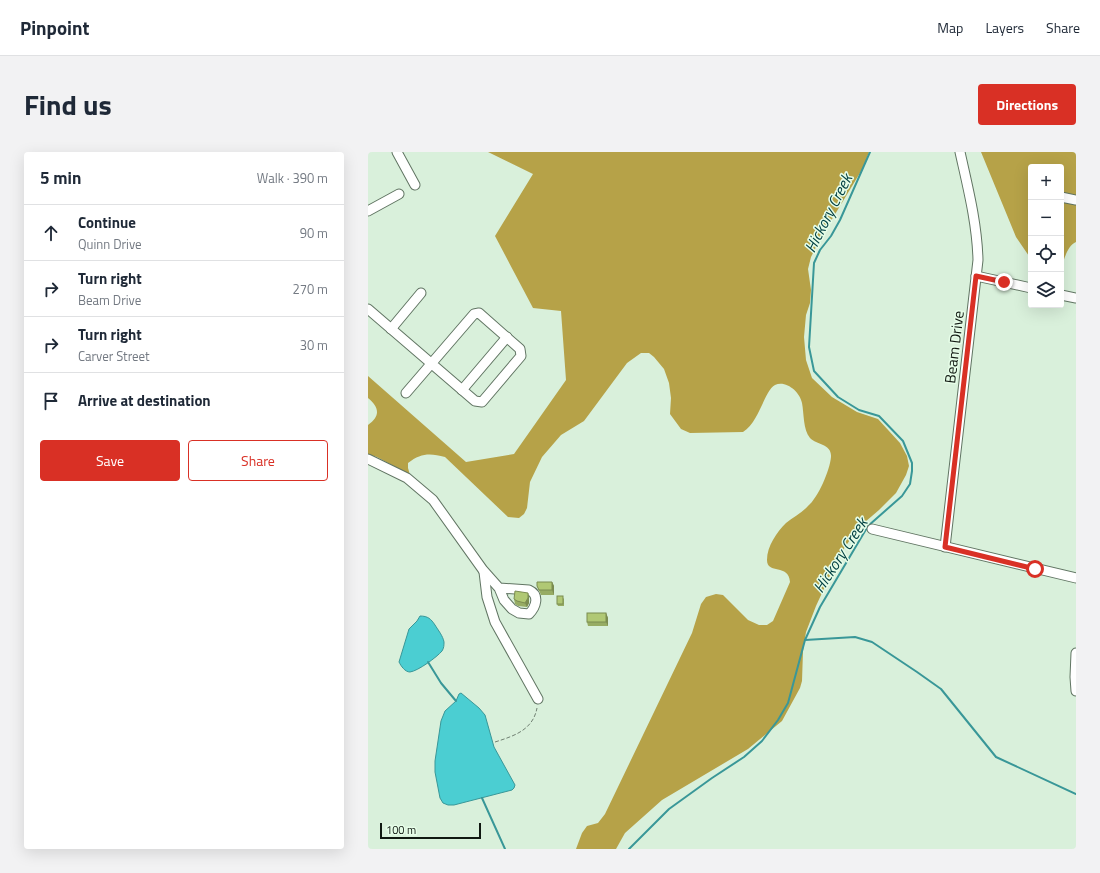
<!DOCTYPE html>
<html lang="en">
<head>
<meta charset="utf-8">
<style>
  :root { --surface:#fff; --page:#f2f2f3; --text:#1f2937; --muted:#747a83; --line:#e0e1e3; --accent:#d93025 }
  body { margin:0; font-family:"Titillium Web",sans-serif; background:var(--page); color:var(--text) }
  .controls { position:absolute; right:12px; top:12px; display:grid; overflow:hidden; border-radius:4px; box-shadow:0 4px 16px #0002 }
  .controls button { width:36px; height:36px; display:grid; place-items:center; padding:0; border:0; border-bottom:1px solid var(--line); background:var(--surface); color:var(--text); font:20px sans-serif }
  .scale { position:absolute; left:12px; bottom:10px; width:101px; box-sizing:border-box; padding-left:4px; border:2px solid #101811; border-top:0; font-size:11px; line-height:14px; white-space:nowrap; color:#101811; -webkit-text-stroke:3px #e6fde8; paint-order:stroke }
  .stop { position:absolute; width:12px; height:12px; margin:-9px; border:3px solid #d93025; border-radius:50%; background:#fff }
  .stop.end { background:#d93025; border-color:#fff; box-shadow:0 1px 4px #0008 }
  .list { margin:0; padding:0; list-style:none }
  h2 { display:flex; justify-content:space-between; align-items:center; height:52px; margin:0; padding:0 16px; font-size:17px }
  h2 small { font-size:13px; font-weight:400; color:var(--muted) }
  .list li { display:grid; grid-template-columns:26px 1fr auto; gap:12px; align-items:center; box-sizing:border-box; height:56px; padding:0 16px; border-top:1px solid var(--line) }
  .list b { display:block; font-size:15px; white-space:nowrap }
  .list p { margin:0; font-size:13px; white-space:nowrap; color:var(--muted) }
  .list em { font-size:13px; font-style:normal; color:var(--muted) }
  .actions { display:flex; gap:8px; padding:12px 16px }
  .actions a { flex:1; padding:9px 0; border:1px solid var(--accent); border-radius:4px; text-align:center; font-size:14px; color:var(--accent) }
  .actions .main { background:var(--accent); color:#fff }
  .icon { flex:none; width:22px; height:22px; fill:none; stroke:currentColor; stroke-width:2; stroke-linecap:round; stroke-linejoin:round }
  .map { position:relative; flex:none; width:708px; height:697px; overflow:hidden; border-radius:4px }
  header { display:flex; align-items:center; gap:24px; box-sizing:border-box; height:56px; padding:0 20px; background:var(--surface); border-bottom:1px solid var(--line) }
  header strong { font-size:19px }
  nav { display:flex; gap:22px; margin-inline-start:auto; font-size:14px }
  .intro { display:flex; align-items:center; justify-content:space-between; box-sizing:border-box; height:96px; padding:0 24px }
  h1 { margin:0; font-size:28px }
  .button { padding:10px 18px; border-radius:4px; background:var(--accent); color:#fff; font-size:14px; font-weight:700 }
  main { display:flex; gap:24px; padding:0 24px }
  aside { flex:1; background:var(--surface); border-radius:4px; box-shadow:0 4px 16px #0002 }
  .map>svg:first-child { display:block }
</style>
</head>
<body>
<header>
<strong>Pinpoint</strong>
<nav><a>Map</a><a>Layers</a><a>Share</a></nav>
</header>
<div class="intro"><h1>Find us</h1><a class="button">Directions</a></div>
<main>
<aside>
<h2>5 min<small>Walk · 390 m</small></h2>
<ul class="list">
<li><svg class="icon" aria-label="ahead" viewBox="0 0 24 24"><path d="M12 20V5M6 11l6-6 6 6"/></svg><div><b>Continue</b><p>Quinn Drive</p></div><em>90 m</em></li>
<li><svg class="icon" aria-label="right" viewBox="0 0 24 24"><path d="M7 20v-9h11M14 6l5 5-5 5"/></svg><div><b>Turn right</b><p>Beam Drive</p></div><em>270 m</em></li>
<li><svg class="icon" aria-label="right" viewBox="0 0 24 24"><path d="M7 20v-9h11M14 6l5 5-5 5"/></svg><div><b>Turn right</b><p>Carver Street</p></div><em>30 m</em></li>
<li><svg class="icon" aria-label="arrive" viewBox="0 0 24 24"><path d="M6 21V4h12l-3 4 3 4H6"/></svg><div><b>Arrive at destination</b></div></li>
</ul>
<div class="actions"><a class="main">Save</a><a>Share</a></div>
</aside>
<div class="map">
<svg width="708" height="697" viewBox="0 0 708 697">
  <rect width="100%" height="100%" fill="#d9f0db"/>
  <!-- forest -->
  <g fill="#b6a248">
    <path d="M120,0H501L495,16L452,87L443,105L440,117L443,138L442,151L438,163L436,185L438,208L444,226L464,245L489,260L510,267L532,291L539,304L541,314L538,323L528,341L511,358L490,376L471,404L448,454L438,480L435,499L434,529L432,536L414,569L380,597L294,648L257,681L248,697H208L214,681L219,674L230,671L237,662L324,481L333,452L338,445L348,442L355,443L380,468L391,473H399L405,469L422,430C421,411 399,423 399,408C399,394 409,380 418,371C425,365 434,361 440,354C450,346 462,318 463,305C464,292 449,293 442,286C435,278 436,261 434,251C432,240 418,228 407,233C396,239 392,269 375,280L322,281L313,277L302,262L303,246L301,231L296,217L286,205L281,201H273L259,211L216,269L193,283L174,305L162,330L159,356L156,362L151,366L140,365L77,305C62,301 53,301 40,311V316L42,323L9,305L0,302V273C13,264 11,255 0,246V224L98,310L146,302L198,228L193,159L165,156L127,84L165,22Z"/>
    <path d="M613,0H708V90C699,94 696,108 693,117V15H663V107L648,85Z"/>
  </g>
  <!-- water -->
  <g fill="#4bced2" stroke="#399798">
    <path d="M52,464C60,464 63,467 67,473C70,478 75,484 76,490C76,493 76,496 74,499C69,505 50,519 42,520C37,520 33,514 31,510L41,477L49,469Z"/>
    <polygon points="93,541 111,556 117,563 126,595 147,633 146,636 144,638 86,653 80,653 75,651 72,646 67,620 67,609 73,569 77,559 88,549 91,542"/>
  </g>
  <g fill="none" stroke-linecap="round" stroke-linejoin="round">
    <!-- stream -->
    <g stroke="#399798" stroke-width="2">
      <polyline points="437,488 487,485 504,490 549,520 573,537 628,605 708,642"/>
      <polyline points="60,510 73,531 88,549"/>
      <polyline points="114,646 137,697"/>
      <polyline points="261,697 301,657 344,626 376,605 394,589 410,568 420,551 437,488 452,455 500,374 534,344 542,332 544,319 544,311 535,289 511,264 491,258 470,245 446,219 441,195 446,111 452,98 463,84 472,68 502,0"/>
    </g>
    <!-- minor casing -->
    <g stroke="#617563" stroke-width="11">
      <g id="minor">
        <polyline points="29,0 47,33"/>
        <polyline points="693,45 708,48"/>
        <polyline points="0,59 31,42"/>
        <polyline points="608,124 663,136"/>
        <polyline points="693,143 708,146"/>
        <polyline points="0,157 107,249 114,250 153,204 152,197 111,161 106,162 38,241"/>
        <polyline points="23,177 53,141"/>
        <polyline points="94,238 139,185"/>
        <path d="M0,307L39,326L65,348L115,418L131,436L136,448L144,457L151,461L161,462C168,455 172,443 161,438L131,436"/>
        <polyline points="504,377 708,426"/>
        <path d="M577,395L610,108C609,71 600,36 592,0"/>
        <polyline points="116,420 119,445 127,470 170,547"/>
        <polyline points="708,501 707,525 708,539"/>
      </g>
    </g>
    <!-- path -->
    <path stroke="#708072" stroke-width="1" stroke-dasharray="4 2" stroke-linecap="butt" d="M127,590C146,584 165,578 169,556"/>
    <!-- minor -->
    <use href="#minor" stroke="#fff" stroke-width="9"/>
  </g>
  <!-- wall -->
  <g fill="#97ac64">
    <polygon points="184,430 186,434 186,443 173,443 169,434"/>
    <polygon points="160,441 161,446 161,451 159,455 150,454 147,452 146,447"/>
    <polygon points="196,446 196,454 190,454 189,452"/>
    <polygon points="238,461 240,466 240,474 220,474 219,470"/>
  </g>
  <!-- shaded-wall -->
  <g fill="#7b8c51">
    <polygon points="184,430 186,434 186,443 184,438"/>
    <polygon points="160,441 161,446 161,451 159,455 157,451"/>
    <polygon points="238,461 240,466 240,474 238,470"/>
  </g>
  <!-- building -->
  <g fill="#b0c874" stroke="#7b8c51">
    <polygon points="169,430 184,430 184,438 171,438 169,434"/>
    <polygon points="147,439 160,441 160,446 157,451 149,449 146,447"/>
    <rect x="189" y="444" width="6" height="8"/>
    <rect x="219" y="461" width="19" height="9"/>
  </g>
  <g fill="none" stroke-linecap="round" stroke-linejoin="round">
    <!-- route -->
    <polyline stroke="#d93025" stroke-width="5" points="636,130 608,124 577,395 667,417"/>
  </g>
  <g text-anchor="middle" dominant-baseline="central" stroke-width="3" stroke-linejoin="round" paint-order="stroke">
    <!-- street labels -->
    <g font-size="15" fill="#101811" stroke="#e6fde8">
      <text transform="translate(586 195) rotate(-83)">Beam Drive</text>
    </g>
    <!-- water labels -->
    <g font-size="16" font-style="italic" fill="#003f41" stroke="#e6fde8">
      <text transform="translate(460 61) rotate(-63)">Hickory Creek</text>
      <text transform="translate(472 403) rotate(-57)">Hickory Creek</text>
    </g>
  </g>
</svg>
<div class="controls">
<button>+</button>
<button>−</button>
<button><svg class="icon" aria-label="locate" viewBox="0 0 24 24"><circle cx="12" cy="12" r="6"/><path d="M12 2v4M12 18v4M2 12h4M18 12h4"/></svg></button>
<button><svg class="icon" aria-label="layers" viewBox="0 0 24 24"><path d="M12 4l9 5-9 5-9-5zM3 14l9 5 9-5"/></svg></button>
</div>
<div class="scale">100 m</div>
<div class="stop" style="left:667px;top:417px"></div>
<div class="stop end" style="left:636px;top:130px"></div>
</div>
</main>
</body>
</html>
